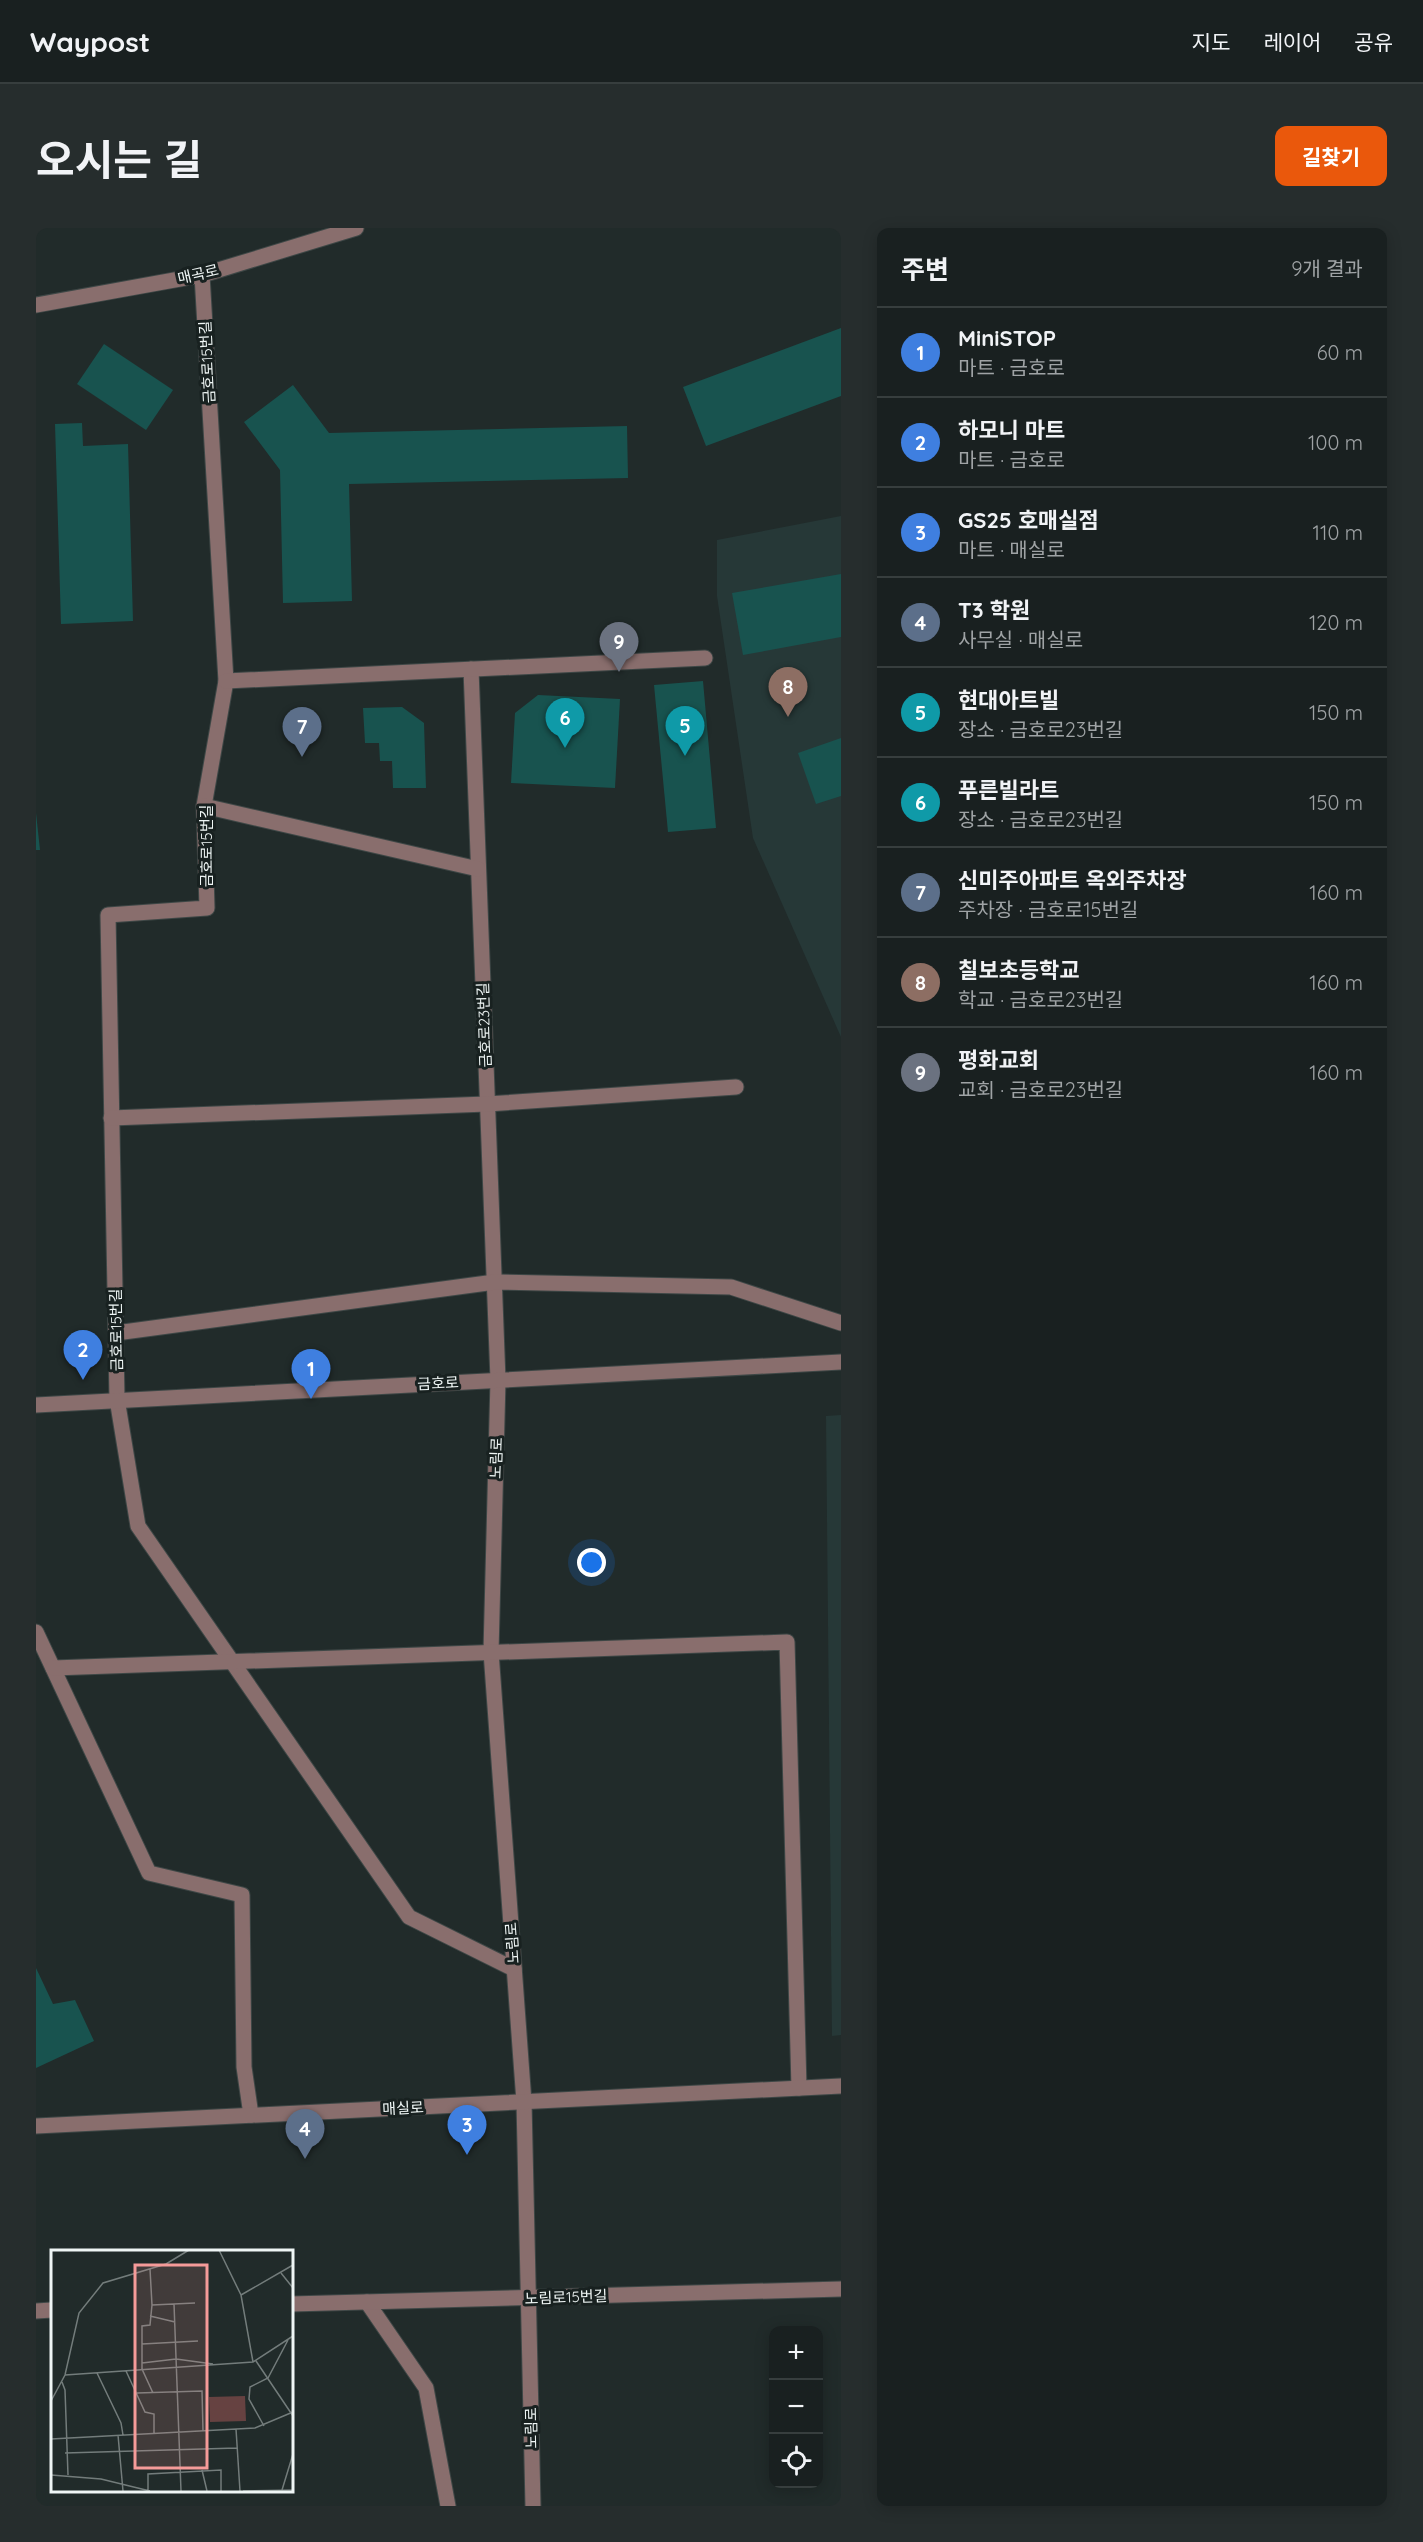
<!DOCTYPE html>
<html lang="ko">
<head>
<meta charset="utf-8">
<style>
  :root { --surface:#192020; --page:#262d2d; --text:#f1f3f6; --muted:#9fa3a5; --line:#373e3e; --accent:#ea580c }
  body { margin:0; font-family:Quicksand,"Noto Sans KR",sans-serif; background:var(--page); color:var(--text) }
  .controls { position:absolute; right:18px; bottom:18px; display:grid; overflow:hidden; border-radius:12px; box-shadow:0 3px 15px #0003 }
  .controls button { width:54px; height:54px; display:grid; place-items:center; padding:0; border:0; border-bottom:2px solid var(--line); background:var(--surface); color:var(--text); font:30px sans-serif }
  .you { position:absolute; left:556px; top:1335px; width:21px; height:21px; margin:-15px; border:4px solid #fff; border-radius:50%; background:#1a73e8; box-shadow:0 0 0 9px #1a73e833 }
  .badge { display:grid; place-items:center; width:39px; height:39px; border-radius:50%; background:var(--accent); color:#fff; font-size:20px; font-weight:700 }
  .pin { position:absolute; translate:-50% -50px; filter:drop-shadow(0 2px 3px #0008) }
  .pin::after { content:''; position:absolute; top:32px; width:21px; height:18px; background:inherit; clip-path:polygon(0 0,100% 0,50% 100%) }
  .list { margin:0; padding:0; list-style:none }
  h2 { display:flex; justify-content:space-between; align-items:center; height:78px; margin:0; padding:0 24px; font-size:26px }
  h2 small { font-size:20px; font-weight:400; color:var(--muted) }
  .list li { display:grid; grid-template-columns:39px 1fr auto; gap:18px; align-items:center; box-sizing:border-box; height:90px; padding:0 24px; border-top:2px solid var(--line) }
  .list b { display:block; font-size:22px; white-space:nowrap }
  .list p { margin:0; font-size:20px; white-space:nowrap; color:var(--muted) }
  .list em { font-size:20px; font-style:normal; color:var(--muted) }
  .icon { flex:none; width:33px; height:33px; fill:none; stroke:currentColor; stroke-width:2; stroke-linecap:round; stroke-linejoin:round }
  .map { position:relative; flex:none; width:805px; height:2278px; overflow:hidden; border-radius:12px }
  header { display:flex; align-items:center; gap:36px; box-sizing:border-box; height:84px; padding:0 30px; background:var(--surface); border-bottom:2px solid var(--line) }
  header strong { font-size:28px }
  nav { display:flex; gap:33px; margin-inline-start:auto; font-size:21px }
  .intro { display:flex; align-items:center; justify-content:space-between; box-sizing:border-box; height:144px; padding:0 36px }
  h1 { margin:0; font-size:42px }
  .button { padding:15px 27px; border-radius:12px; background:var(--accent); color:#fff; font-size:21px; font-weight:700 }
  main { display:flex; gap:36px; padding:0 36px }
  aside { flex:1; background:var(--surface); border-radius:12px; box-shadow:0 3px 15px #0003 }
  .map>svg:first-child { display:block }
</style>
</head>
<body>
<header>
<strong>Waypost</strong>
<nav><a>지도</a><a>레이어</a><a>공유</a></nav>
</header>
<div class="intro"><h1>오시는 길</h1><a class="button">길찾기</a></div>
<main>
<div class="map">
<svg width="805" height="2278" viewBox="0 0 805 2278">
  <rect width="100%" height="100%" fill="#212b2a"/>
  <!-- built -->
  <g fill="#263837">
    <polygon points="805,288 805,809 717,610 681,368 681,312"/>
    <polygon points="805,1187 805,1807 796,1808 790,1188"/>
  </g>
  <!-- building -->
  <g fill="#18534f">
    <polygon points="805,100 805,168 670,218 647,159"/>
    <polygon points="68,116 137,162 110,202 41,156"/>
    <polygon points="257,157 293,205 591,198 592,250 313,256 316,373 247,375 244,242 208,194"/>
    <polygon points="46,195 47,218 92,216 97,393 25,396 19,196"/>
    <polygon points="805,346 805,409 707,427 696,365"/>
    <polygon points="667,453 680,600 632,604 618,457"/>
    <polygon points="502,467 584,471 579,560 475,555 479,485"/>
    <polygon points="366,479 388,495 390,560 357,560 356,533 344,533 343,515 329,515 327,480"/>
    <polygon points="805,510 805,568 780,576 762,525"/>
    <polygon points="0,585 4,622 0,622"/>
    <polygon points="0,1740 17,1776 39,1772 58,1813 0,1840"/>
  </g>
  <g fill="none" stroke-linecap="round" stroke-linejoin="round">
    <!-- minor casing -->
    <g stroke="#3e4746" stroke-width="17">
      <g id="minor">
        <polyline points="166,47 190,453 168,578 171,680 72,687 81,1171 102,1298 373,1689 478,1741"/>
        <polyline points="0,77 166,47 320,0"/>
        <polyline points="435,441 462,1152 455,1424 488,1874 497,2278"/>
        <polyline points="190,453 669,430"/>
        <polyline points="168,578 442,641"/>
        <polyline points="75,890 451,876 700,859"/>
        <polyline points="80,1105 459,1054 695,1059 805,1095"/>
        <polyline points="0,1177 805,1134"/>
        <polyline points="0,1404 113,1645 206,1667 208,1839 215,1887"/>
        <polyline points="17,1440 751,1414 763,1860"/>
        <polyline points="0,1898 805,1858"/>
        <polyline points="331,2074 390,2160 412,2278"/>
        <polyline points="255,2076 805,2061"/>
        <polyline points="0,2083 16,2082"/>
      </g>
    </g>
    <!-- minor -->
    <use href="#minor" stroke="#896e6d" stroke-width="15"/>
  </g>
  <g text-anchor="middle" dominant-baseline="central" stroke-width="6" stroke-linejoin="round" paint-order="stroke">
    <!-- street labels -->
    <g font-size="15" fill="#eff6f5" stroke="#182120">
      <text transform="translate(162 46) rotate(-13)">매곡로</text>
      <text transform="translate(171 134) rotate(-93)">금호로15번길</text>
      <text transform="translate(170 618) rotate(-90)">금호로15번길</text>
      <text transform="translate(448 797) rotate(-92)">금호로23번길</text>
      <text transform="translate(80 1102) rotate(-91)">금호로15번길</text>
      <text transform="translate(402 1155) rotate(-3)">금호로</text>
      <text transform="translate(460 1230) rotate(-88)">노림로</text>
      <text transform="translate(476 1715) rotate(-94)">노림로</text>
      <text transform="translate(367 1880) rotate(-3)">매실로</text>
      <text transform="translate(530 2069) rotate(-2)">노림로15번길</text>
      <text transform="translate(495 2200) rotate(-91)">노림로</text>
    </g>
  </g>
  <!-- overview -->
  <g transform="translate(15 2022)">
    <rect width="242" height="242" fill="#212b2a"/>
    <path d="M194,146L195,171L159,172L158,147Z" fill="#664241"/>
    <path fill="none" stroke="#737c7b" stroke-width="1.5" d="M168,0L190,45L202,112M99,19L101,55L99,75L91,76V119L102,143M230,23L242,38M190,45L242,15M123,54L130,241M101,55L144,53M99,66L124,72M91,94L147,91M205,111L242,166M91,113L125,109L162,114M75,121L94,162L103,164V183M46,123L70,173L72,185M14,125L202,112L242,86M11,132L14,140L17,225M86,143L151,141L152,181M0,151L14,125L28,63L52,33L115,14L138,0M213,176L198,149L199,137L217,128L237,90M185,179L189,241M67,185L72,241M0,189L204,178L242,162M14,203L186,198M151,220L156,241M0,225L50,229L99,241M231,240L242,204M97,241V224L170,220V241M192,241L242,240"/>
    <path fill="#f59b99" fill-opacity="0.15" stroke="#f59b99" stroke-width="3" d="M84,15H156V218H84Z"/>
    <rect width="242" height="242" fill="none" stroke="#eff6f5" stroke-width="3"/>
  </g>
</svg>
<div class="controls">
<button>+</button>
<button>−</button>
<button><svg class="icon" aria-label="locate" viewBox="0 0 24 24"><circle cx="12" cy="12" r="6"/><path d="M12 2v4M12 18v4M2 12h4M18 12h4"/></svg></button>
</div>
<div class="you"></div>
<div class="pin badge" style="left:275px;top:1171px;background:#3f7fe0">1</div>
<div class="pin badge" style="left:47px;top:1152px;background:#3f7fe0">2</div>
<div class="pin badge" style="left:431px;top:1927px;background:#3f7fe0">3</div>
<div class="pin badge" style="left:269px;top:1931px;background:#5c6f8a">4</div>
<div class="pin badge" style="left:649px;top:528px;background:#0f9aa8">5</div>
<div class="pin badge" style="left:529px;top:520px;background:#0f9aa8">6</div>
<div class="pin badge" style="left:266px;top:529px;background:#5c6f8a">7</div>
<div class="pin badge" style="left:752px;top:489px;background:#8d6e63">8</div>
<div class="pin badge" style="left:583px;top:444px;background:#6b7280">9</div>
</div>
<aside>
<h2>주변<small>9개 결과</small></h2>
<ul class="list">
<li><span class="badge" style="background:#3f7fe0">1</span><div><b>MiniSTOP</b><p>마트 · 금호로</p></div><em>60 m</em></li>
<li><span class="badge" style="background:#3f7fe0">2</span><div><b>하모니 마트</b><p>마트 · 금호로</p></div><em>100 m</em></li>
<li><span class="badge" style="background:#3f7fe0">3</span><div><b>GS25 호매실점</b><p>마트 · 매실로</p></div><em>110 m</em></li>
<li><span class="badge" style="background:#5c6f8a">4</span><div><b>T3 학원</b><p>사무실 · 매실로</p></div><em>120 m</em></li>
<li><span class="badge" style="background:#0f9aa8">5</span><div><b>현대아트빌</b><p>장소 · 금호로23번길</p></div><em>150 m</em></li>
<li><span class="badge" style="background:#0f9aa8">6</span><div><b>푸른빌라트</b><p>장소 · 금호로23번길</p></div><em>150 m</em></li>
<li><span class="badge" style="background:#5c6f8a">7</span><div><b>신미주아파트 옥외주차장</b><p>주차장 · 금호로15번길</p></div><em>160 m</em></li>
<li><span class="badge" style="background:#8d6e63">8</span><div><b>칠보초등학교</b><p>학교 · 금호로23번길</p></div><em>160 m</em></li>
<li><span class="badge" style="background:#6b7280">9</span><div><b>평화교회</b><p>교회 · 금호로23번길</p></div><em>160 m</em></li>
</ul>
</aside>
</main>
</body>
</html>
